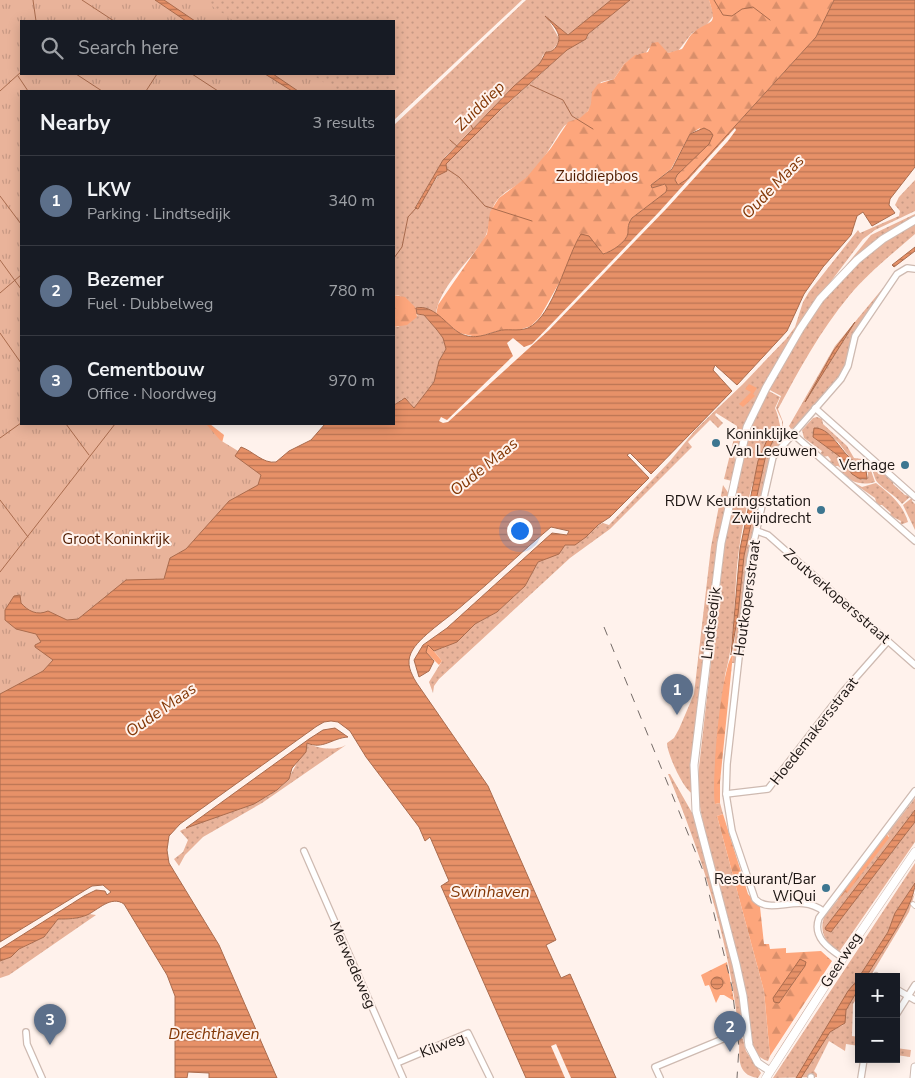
<!DOCTYPE html>
<html lang="en">
<head>
<meta charset="utf-8">
<style>
  :root { --surface:#171b24; --page:#20242c; --text:#f1f3f6; --muted:#9ea1a6; --line:#363941; --accent:#0f766e }
  body { margin:0; font-family:"Nunito Sans",sans-serif; background:var(--page); color:var(--text) }
  .controls { position:absolute; right:15px; bottom:15px; display:grid; overflow:hidden; border-radius:0px; box-shadow:0 2px 12px #0003 }
  .controls button { width:45px; height:45px; display:grid; place-items:center; padding:0; border:0; border-bottom:1px solid var(--line); background:var(--surface); color:var(--text); font:25px sans-serif }
  .you { position:absolute; left:519px; top:530px; width:18px; height:18px; margin:-12px; border:4px solid #fff; border-radius:50%; background:#1a73e8; box-shadow:0 0 0 8px #1a73e833 }
  .badge { display:grid; place-items:center; width:32px; height:32px; border-radius:50%; background:var(--accent); color:#fff; font-size:16px; font-weight:700 }
  .pin { position:absolute; translate:-50% -41px; filter:drop-shadow(0 1px 2px #0008) }
  .pin::after { content:''; position:absolute; top:26px; width:18px; height:15px; background:inherit; clip-path:polygon(0 0,100% 0,50% 100%) }
  .list { margin:0; padding:0; list-style:none }
  h2 { display:flex; justify-content:space-between; align-items:center; height:65px; margin:0; padding:0 20px; font-size:21px }
  h2 small { font-size:16px; font-weight:400; color:var(--muted) }
  .list li { display:grid; grid-template-columns:32px 1fr auto; gap:15px; align-items:center; box-sizing:border-box; height:90px; padding:0 20px; border-top:1px solid var(--line) }
  .list b { display:block; font-size:19px; white-space:nowrap }
  .list p { margin:0; font-size:16px; white-space:nowrap; color:var(--muted) }
  .list em { font-size:16px; font-style:normal; color:var(--muted) }
  .icon { flex:none; width:28px; height:28px; fill:none; stroke:currentColor; stroke-width:2; stroke-linecap:round; stroke-linejoin:round }
  .map { position:relative; flex:none; width:915px; height:1078px; overflow:hidden }
  .search { position:absolute; background:var(--surface); box-shadow:0 2px 12px #0003; left:20px; top:20px; width:375px; height:55px; display:flex; align-items:center; gap:12px; box-sizing:border-box; padding:0 18px; border-radius:0px; color:var(--muted); font-size:19px }
  .panel { position:absolute; background:var(--surface); box-shadow:0 2px 12px #0003; left:20px; top:90px; width:375px; height:335px; border-radius:0px }
  .map>svg:first-child { display:block }
</style>
</head>
<body>
<div class="map">
<svg width="915" height="1078" viewBox="0 0 915 1078">
  <defs>
    <pattern id="grass-dots" width="8" height="8" patternUnits="userSpaceOnUse" patternTransform="scale(1.25)"><rect width="8" height="8" fill="#e9b39a"/><path d="M2 2h.1M6 6h.1" fill="none" stroke="#c79984" stroke-width="1.8" stroke-linecap="round"/></pattern>
    <pattern id="forest-firs" width="22" height="20" patternUnits="userSpaceOnUse" patternTransform="scale(1.25)"><rect width="22" height="20" fill="#fda67c"/><path d="M5 1l3.5 6h-7zM16 11l3.5 6h-7z" fill="#d88e6a"/></pattern>
    <pattern id="park-tufts" width="24" height="20" patternUnits="userSpaceOnUse" patternTransform="scale(1.25)"><rect width="24" height="20" fill="#e9b39a"/><path d="M3 7l-1-3M5 7V3M7 7l1-3M15 17l-1-3M17 17v-4M19 17l1-3" fill="none" stroke="#c79984"/></pattern>
    <pattern id="water-rules" width="6" height="5" patternUnits="userSpaceOnUse" patternTransform="scale(1.25)"><rect width="6" height="5" fill="#e79168"/><path d="M0 2.5h6" fill="none" stroke="#ba7554"/></pattern>
  </defs>
  <rect width="100%" height="100%" fill="#fff2ec"/>
  <!-- grass -->
  <g fill="url(#grass-dots)" fill-rule="evenodd">
    <polygon points="199,0 522,0 394,120 394,91 334,91 308,74 394,74 394,21 231,21"/>
    <path d="M526,0H611L568,35L548,19L560,40L552,51L543,55L540,63L514,86L445,157L415,207L417,209L438,176L446,169L445,164L492,118L567,50L587,38L588,34L630,0H709L714,15L706,26L692,33L678,51L668,53L649,48L645,54H638L624,64L614,79L601,82C596,93 592,108 584,116C576,122 568,120 562,129C551,145 543,162 529,176C520,185 507,189 498,199C487,212 492,227 483,241C469,261 439,288 436,314C429,310 420,310 414,307C406,303 403,294 394,295V125Z"/>
    <path d="M915,180V211L875,230L863,239L832,280L743,434L740,443L733,451L736,463L732,481L724,479L737,426L716,413L715,415L723,423L718,428L710,420L688,442L692,447L610,529L570,558L439,679L434,686L433,693L429,682L442,661L434,651L443,648L475,624L497,612L525,586L538,562L562,549L565,545C569,544 573,545 577,543C587,538 593,527 603,523L609,525L670,461L696,429L743,384L786,339L795,327L803,302L809,292L858,230L860,233L899,216L900,211L895,205L899,197Z"/>
    <polygon points="915,214 915,218 835,279 871,235"/>
    <path d="M915,222V234C892,254 868,273 849,296C820,331 799,370 778,409L783,422V431L782,421L776,408L781,396L768,389C796,337 829,283 876,246C888,237 902,230 915,222Z"/>
    <polygon points="883,288 885,288 851,337 847,361 841,375 794,428 791,429 789,426 835,346"/>
    <polygon points="418,315 424,315 444,338 446,349 439,361 434,382 414,408 408,401 402,399 394,405 394,327 398,327"/>
    <path d="M767,390L780,397L775,408C779,417 779,425 783,434L780,438L784,440L772,454L767,467L748,561L736,663H732L744,556L765,459L775,436L773,426C754,470 742,518 737,566C734,603 735,640 725,675L715,804L720,803L723,814L717,816L764,991L770,1056L768,1061C740,1053 747,1007 743,986C733,917 704,853 697,785L724,545L747,433Z"/>
    <path d="M817,417L822,419L823,424L847,446L854,458L862,459L869,465L875,482C861,486 851,482 841,473L843,470L838,466H833L829,462L831,460L828,456L823,457L820,454L822,451L804,438L802,430L813,418ZM823,430L838,442L851,459L861,465L868,473L867,479L862,480L839,456L813,437Z"/>
    <path d="M868,462H873L875,464L873,466L879,472L883,471L894,482L893,484L905,495L911,496L902,504C895,495 886,491 878,483C873,478 874,468 868,462Z"/>
    <path d="M849,480L862,487L876,483C891,495 902,503 908,522L900,525L901,521L889,515L891,513L882,505H877L875,498Z"/>
    <path d="M723,485L729,494L692,793C683,789 667,753 667,743L674,738L679,729L694,694L711,547Z"/>
    <polygon points="913,497 912,501 915,504 915,530 903,505"/>
    <path d="M307,743C318,749 335,751 346,745L262,803L203,837L185,855L179,866L174,859L183,852L188,840L180,831C207,817 272,804 287,780C295,769 300,755 307,743Z"/>
    <path d="M668,774H670L695,818L740,990L742,1013L739,1017H737C727,933 700,851 668,774Z"/>
    <path d="M915,798V810L825,928L831,932L915,822V842L839,952C826,943 819,933 824,917L889,836L887,834Z"/>
    <polygon points="915,863 915,883 895,913 888,932 813,1050 830,1031 843,1025 846,1010 859,988 859,995 853,1004 852,1036 859,1037 859,1046 846,1044 845,1051 829,1041 814,1071 817,1074 817,1077 773,1078"/>
    <polygon points="915,893 909,912 870,977 866,977"/>
    <polygon points="89,914 96,915 9,975 0,978 0,961 11,957 19,949 44,937 58,919 73,919"/>
    <polygon points="828,973 829,974 775,1058 774,1057"/>
    <path d="M739,1037L743,1039L746,1051L761,1073L758,1078C735,1075 740,1055 739,1037Z"/>
    <polygon points="896,1048 911,1050 910,1057 896,1055"/>
  </g>
  <!-- forest -->
  <g fill="url(#forest-firs)" fill-rule="evenodd">
    <path d="M709,0H834L816,37L686,180L678,185L675,182L677,175L686,166L700,128L690,134L671,169L651,185L652,188L665,184L668,188L666,192L632,218C628,224 628,227 628,233C627,242 611,252 603,254C597,246 590,242 579,237L563,276L540,317L531,326L516,331L501,330L477,337L459,333L436,314L438,305L487,234L490,212L499,198L527,177L551,148L568,122L580,118L588,111L591,104L592,92L598,84L614,79L624,64L635,55L648,52L652,43L658,42L668,53L682,49C686,44 689,36 693,33C711,18 718,28 709,0Z"/>
    <polygon points="394,295 405,297 416,308 417,317 407,325 394,327"/>
    <polygon points="749,384 757,388 753,394 755,396 743,407 739,404 751,392 745,389"/>
    <polygon points="199,424 210,424 224,435 222,443"/>
    <polygon points="428,644 442,661 439,665 426,652 426,647"/>
    <path d="M733,654L720,782V803L715,804C711,784 721,666 733,654Z"/>
    <path d="M723,814L748,894L760,907L764,944H769L770,949L786,948V953L821,951L832,961L770,1056L764,991L717,816ZM805,966L779,1003L773,998Z"/>
    <polygon points="887,834 889,838 847,893 845,892 839,900 836,899"/>
    <polygon points="727,962 734,1001 724,995 720,995 716,1003 709,985 705,986 701,975"/>
  </g>
  <!-- park -->
  <polygon fill="url(#park-tufts)" points="0,0 203,0 234,21 21,21 21,74 311,74 337,91 21,91 21,424 206,424 220,440 248,457 327,529 0,755"/>
  <!-- water -->
  <g fill="url(#water-rules)" stroke="#aa6c4e">
    <polygon points="155,0 164,0 195,21 186,21"/>
    <path d="M611,0H630L588,34L586,39L567,50L500,110L446,164L447,171L437,176L418,209L415,208L443,160L514,86L540,63L546,52C551,52 553,51 556,47C564,35 554,26 545,16L568,35Z"/>
    <path d="M834,0H915V167L890,199L889,205L895,213L872,226L863,212L857,216L851,235L823,267L804,294L787,331L737,385L715,365L713,370L732,391L651,474L630,453L627,455L649,478L610,517L598,525L586,537L575,545H565L559,554L538,562L525,586L497,612L475,624L457,642L434,651L428,645L426,652L434,661L429,671L419,677L414,660L423,645L447,628L552,533L567,535L569,531L551,527C521,552 494,579 464,604C450,617 418,637 411,653C406,664 411,673 416,682L488,786L556,940L546,945L561,978L570,974L616,1078H526L441,886L449,881L430,837L425,841L419,827L366,757L350,731L338,722L331,721L324,722L317,726L180,824L169,836L167,850L169,863L219,945L277,1078H209V1073L188,1072L187,1078H175V996L167,975L124,904C111,895 98,910 87,915C77,919 68,919 58,919L44,937L19,949L11,957L0,961V949L84,896L96,890L105,891L107,895L111,892L103,885L92,886L0,942V694L43,671L53,660L35,647V645L41,642L36,634L16,629L5,620V610L14,596L20,595L21,603C28,611 37,616 48,611L67,620L78,619L126,580L164,579L170,558L186,549L229,501L258,485L261,475L235,456L241,447C253,451 263,464 276,462L289,451L311,440L325,424H394V405L405,398L414,408L434,382L439,361L446,349L443,338L437,330L424,315L417,314L416,308C433,304 446,324 458,332C472,341 484,335 498,331C507,328 517,332 528,328C553,317 567,255 581,234L589,236L603,254C611,252 627,242 628,233C628,227 628,224 632,218L666,192L667,188L665,184L652,188L651,185L672,169L690,134L704,128L710,131L713,135L709,144L677,175L675,180L678,185L686,180L816,37Z"/>
    <polygon points="265,74 273,74 298,91 292,91"/>
    <polygon points="915,247 915,251 894,267 892,265"/>
    <polygon points="855,322 805,402 834,350"/>
    <polygon points="773,426 777,431 765,459 744,556 738,614 731,655 740,549 758,461"/>
    <path d="M814,428C829,427 840,449 850,458C855,463 861,465 866,469L867,479H860L852,474L839,456L813,437Z"/>
    <path d="M335,728L348,737C332,738 323,750 307,743L306,752L292,768L289,779L277,790L254,804L186,828L309,739L323,730Z"/>
    <polygon points="915,810 915,822 908,831 831,932 826,930 825,928 831,920"/>
    <path d="M915,883C915,906 879,955 866,977H859L888,932L895,913Z"/>
    <polygon points="800,959 806,962 805,966 779,1003 774,1002 773,998"/>
    <circle cx="717" cy="983" r="6"/>
    <polygon points="859,978 859,988 846,1010 845,1023 830,1032 801,1078 796,1078 848,991"/>
  </g>
  <!-- pier -->
  <g fill="#fff2ec">
    <polygon points="735,128 736,130 728,141 667,208 549,330 448,422 443,423 439,421 441,417 447,420 513,356 507,343 513,338 524,347 532,344 659,212"/>
    <polygon points="556,1044 571,1078 565,1078 551,1046"/>
  </g>
  <g fill="none" stroke-linecap="round" stroke-linejoin="round">
    <!-- stream -->
    <g stroke="#aa6c4e" stroke-width="1">
      <polyline points="33,0 36,21"/>
      <polyline points="82,0 114,21"/>
      <polyline points="714,0 723,15 732,16 742,9 753,7 770,20"/>
      <polyline points="76,74 102,91"/>
      <polyline points="192,74 218,91"/>
      <polyline points="18,76 28,91"/>
      <polyline points="530,85 563,100 572,116 593,129"/>
      <polyline points="0,91 21,72"/>
      <polyline points="146,91 157,74"/>
      <polyline points="463,117 468,120 473,129"/>
      <polyline points="450,140 458,147"/>
      <polyline points="447,169 459,177 485,206 532,221"/>
      <polyline points="0,196 21,224"/>
      <polyline points="394,258 402,247 408,217 417,207"/>
      <polyline points="0,260 21,289"/>
      <polyline points="0,293 21,275"/>
      <polyline points="0,333 21,363"/>
      <polyline points="66,424 89,455"/>
      <polyline points="0,438 21,423"/>
      <polyline points="0,500 28,537"/>
      <polyline points="0,572 115,424"/>
    </g>
    <!-- pedestrian casing -->
    <g stroke="#cebab1" stroke-width="5.5">
      <polyline id="pedestrian" points="913,904 915,906"/>
    </g>
    <!-- minor casing -->
    <g stroke="#cebab1" stroke-width="8">
      <g id="minor">
        <polyline points="815,408 915,497"/>
        <polyline points="793,434 915,541"/>
        <polyline points="757,531 768,535 915,665"/>
        <polyline points="726,794 768,789 843,692 888,641"/>
        <polyline points="304,851 403,1078"/>
        <path d="M823,911C798,892 772,916 755,899L732,831L726,794L727,764L750,559L773,457L841,379L848,366L855,336L897,274L907,268L915,269"/>
        <path d="M843,958C828,948 812,937 819,918L915,791"/>
        <polyline points="876,976 877,977"/>
        <polyline points="896,989 915,1000"/>
        <polyline points="896,1015 915,985"/>
        <polyline points="26,1032 27,1044 42,1078"/>
        <polyline points="397,1063 468,1033 490,1078"/>
        <polyline points="660,1078 655,1067 747,1029"/>
        <polyline points="811,1078 811,1077"/>
        <polyline points="861,1078 864,1059"/>
      </g>
    </g>
    <!-- tertiary casing -->
    <g stroke="#cebab1" stroke-width="9">
      <g id="tertiary">
        <polyline points="770,1071 758,1063 749,1046 743,996 736,964 696,811 694,765 721,543 747,427 766,388 800,329 820,299 857,260 883,239 915,220"/>
        <polyline points="914,1078 915,1067"/>
      </g>
    </g>
    <!-- secondary casing -->
    <g stroke="#cebab1" stroke-width="9">
      <polyline id="secondary" points="766,1078 843,958 915,852"/>
    </g>
    <!-- pedestrian -->
    <use href="#pedestrian" stroke="#fff" stroke-width="4"/>
    <!-- minor -->
    <use href="#minor" stroke="#fff" stroke-width="5.5"/>
    <!-- tertiary -->
    <use href="#tertiary" stroke="#fff" stroke-width="7"/>
    <!-- secondary -->
    <use href="#secondary" stroke="#fff" stroke-width="8"/>
    <!-- rail -->
    <polyline stroke="#746b67" stroke-width="1" stroke-dasharray="9 9" stroke-linecap="butt" points="604,627 704,873 732,987 739,1047 737,1078"/>
  </g>
  <!-- markers -->
  <g fill="#3d7690" stroke="#fff2ec" stroke-width="2">
    <circle cx="716" cy="443" r="5"/>
    <circle cx="905" cy="465" r="5"/>
    <circle cx="821" cy="510" r="5"/>
    <circle cx="826" cy="888" r="5"/>
  </g>
  <g text-anchor="middle" dominant-baseline="central" stroke-width="4" stroke-linejoin="round" paint-order="stroke">
    <!-- park labels -->
    <g font-size="15" fill="#511c00" stroke="#fff2ec">
      <text x="597" y="176">Zuiddiepbos</text>
      <text x="116" y="539">Groot Koninkrijk</text>
    </g>
    <!-- poi labels -->
    <g font-size="15" fill="#1c1512" stroke="#fff2ec" text-anchor="end">
      <text x="726" y="434" text-anchor="start">Koninklijke<tspan x="726" dy="17">Van Leeuwen</tspan></text>
      <text x="895" y="465">Verhage</text>
      <text x="811" y="501">RDW Keuringsstation<tspan x="811" dy="17">Zwijndrecht</tspan></text>
      <text x="816" y="879">Restaurant/Bar<tspan x="816" dy="17">WiQui</tspan></text>
    </g>
    <!-- street labels -->
    <g font-size="15" fill="#1c1512" stroke="#fff2ec">
      <text transform="translate(837 596) rotate(41)">Zoutverkopersstraat</text>
      <text transform="translate(747 598) rotate(-82)">Houtkopersstraat</text>
      <text transform="translate(711 623) rotate(-83)">Lindtsedijk</text>
      <text transform="translate(814 731) rotate(-52)">Hoedemakersstraat</text>
      <text transform="translate(841 960) rotate(-57)">Geerweg</text>
      <text transform="translate(353 965) rotate(66)">Merwedeweg</text>
      <text transform="translate(442 1045) rotate(-21)">Kilweg</text>
    </g>
    <!-- water labels -->
    <g font-size="16" font-style="italic" fill="#833705" stroke="#fff2ec">
      <text transform="translate(480 106) rotate(-45)">Zuiddiep</text>
      <text transform="translate(773 187) rotate(-46)">Oude Maas</text>
      <text transform="translate(484 467) rotate(-39)">Oude Maas</text>
      <text transform="translate(161 710) rotate(-35)">Oude Maas</text>
      <text x="490" y="892">Swinhaven</text>
      <text x="214" y="1034">Drechthaven</text>
    </g>
  </g>
</svg>
<div class="controls">
<button>+</button>
<button>−</button>
</div>
<div class="you"></div>
<div class="pin badge" style="left:677px;top:715px;background:#5c6f8a">1</div>
<div class="pin badge" style="left:730px;top:1052px;background:#5c6f8a">2</div>
<div class="pin badge" style="left:50px;top:1045px;background:#5c6f8a">3</div>
<div class="search"><svg class="icon" aria-label="search" viewBox="0 0 24 24"><circle cx="10" cy="10" r="6"/><path d="M15 15l6 6"/></svg>Search here</div>
<section class="panel">
<h2>Nearby<small>3 results</small></h2>
<ul class="list">
<li><span class="badge" style="background:#5c6f8a">1</span><div><b>LKW</b><p>Parking · Lindtsedijk</p></div><em>340 m</em></li>
<li><span class="badge" style="background:#5c6f8a">2</span><div><b>Bezemer</b><p>Fuel · Dubbelweg</p></div><em>780 m</em></li>
<li><span class="badge" style="background:#5c6f8a">3</span><div><b>Cementbouw</b><p>Office · Noordweg</p></div><em>970 m</em></li>
</ul>
</section>
</div>
</body>
</html>
